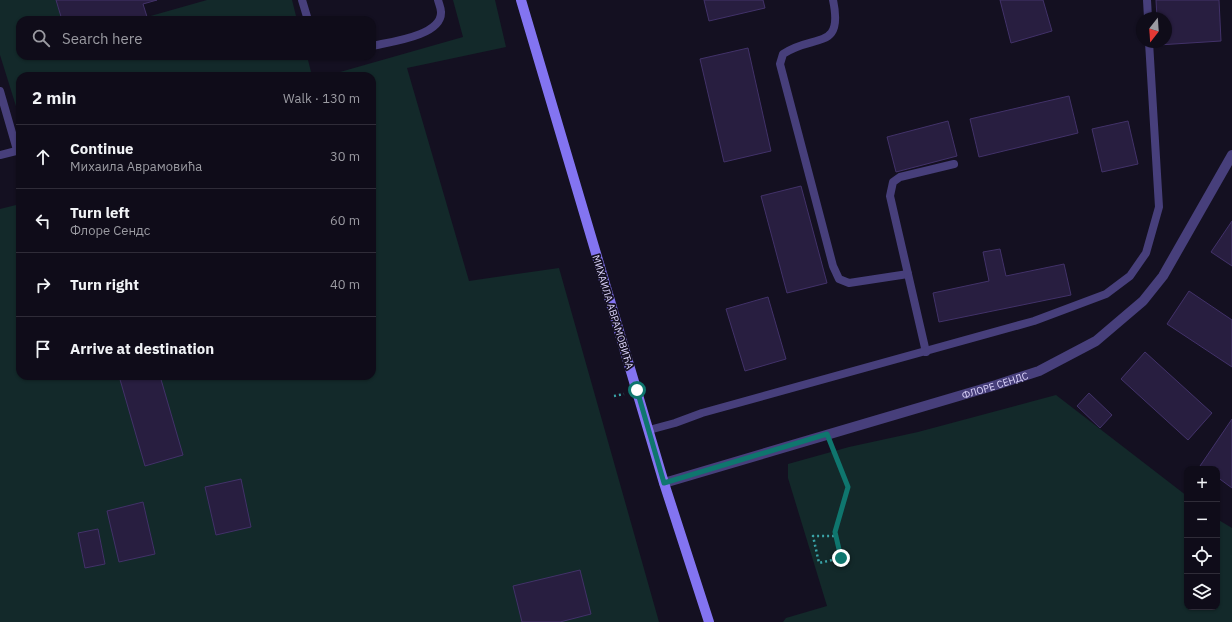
<!DOCTYPE html>
<html lang="en">
<head>
<meta charset="utf-8">
<style>
  :root { --surface:#0f0c19; --page:#181522; --text:#f1f3f6; --muted:#9b9ba2; --line:#2f2c38 }
  body { margin:0; font-family:"IBM Plex Sans",sans-serif; background:var(--page); color:var(--text) }
  .controls { position:absolute; right:12px; bottom:12px; display:grid; overflow:hidden; border-radius:8px; box-shadow:0 1px 3px #0004 }
  .controls button { width:36px; height:36px; display:grid; place-items:center; padding:0; border:0; border-bottom:1px solid var(--line); background:var(--surface); color:var(--text); font:20px sans-serif }
  .compass { position:absolute; left:1136px; top:12px; width:36px; height:36px; border-radius:50%; background:var(--surface); box-shadow:0 1px 3px #0004; rotate:197deg }
  .stop { position:absolute; width:12px; height:12px; margin:-9px; border:3px solid #0f766e; border-radius:50%; background:#fff }
  .stop.end { background:#0f766e; border-color:#fff; box-shadow:0 1px 4px #0008 }
  .list { margin:0; padding:0; list-style:none }
  h2 { display:flex; justify-content:space-between; align-items:center; height:52px; margin:0; padding:0 16px; font-size:17px }
  h2 small { font-size:13px; font-weight:400; color:var(--muted) }
  .list li { display:grid; grid-template-columns:26px 1fr auto; gap:12px; align-items:center; box-sizing:border-box; height:64px; padding:0 16px; border-top:1px solid var(--line) }
  .list b { display:block; font-size:15px; white-space:nowrap }
  .list p { margin:0; font-size:13px; white-space:nowrap; color:var(--muted) }
  .list em { font-size:13px; font-style:normal; color:var(--muted) }
  .icon { flex:none; width:22px; height:22px; fill:none; stroke:currentColor; stroke-width:2; stroke-linecap:round; stroke-linejoin:round }
  .map { position:relative; flex:none; width:1232px; height:622px; overflow:hidden }
  .search { position:absolute; background:var(--surface); box-shadow:0 1px 3px #0004; left:16px; top:16px; width:360px; height:44px; display:flex; align-items:center; gap:10px; box-sizing:border-box; padding:0 14px; border-radius:12px; color:var(--muted); font-size:15px }
  .panel { position:absolute; background:var(--surface); box-shadow:0 1px 3px #0004; left:16px; top:72px; width:360px; height:308px; border-radius:12px }
  .map>svg:first-child { display:block }
</style>
</head>
<body>
<div class="map">
<svg width="1232" height="622" viewBox="0 0 1232 622">
  <rect width="100%" height="100%" fill="#141021"/>
  <!-- green -->
  <g fill="#13292a">
    <polygon points="0,0 56,0 62,20 20,20 20,56 307,56 312,76 20,76 20,119 0,55"/>
    <polygon points="207,0 292,0 297,20 148,20 147,17"/>
    <polygon points="453,0 495,0 506,47 407,68 469,281 559,268 659,622 0,622 0,209 20,204 20,376 372,376 372,76 326,76 463,37"/>
    <polygon points="1056,395 1187,496 1187,607 1217,607 1217,519 1232,528 1232,622 783,622 786,618 827,606 788,478 788,464 849,447 918,432"/>
  </g>
  <!-- building -->
  <g fill="#281e40" stroke="#423269">
    <polygon points="56,0 157,0 143,4 148,20 62,20"/>
    <polygon points="704,0 763,0 765,8 709,21"/>
    <polygon points="1000,0 1043,0 1052,31 1011,43"/>
    <polygon points="1156,0 1219,0 1221,41 1158,45 1158,42 1166,42 1166,18 1157,18"/>
    <polygon points="748,48 771,151 724,162 700,59"/>
    <polygon points="1069,96 1078,133 979,157 970,119"/>
    <polygon points="948,121 957,156 896,172 887,137"/>
    <polygon points="1128,121 1138,164 1102,172 1092,129"/>
    <polygon points="801,186 827,283 787,293 761,196"/>
    <polygon points="1232,221 1232,266 1211,252"/>
    <polygon points="1000,249 1006,276 1064,264 1071,295 939,322 933,293 989,281 983,252"/>
    <polygon points="1189,291 1232,320 1232,367 1167,324"/>
    <polygon points="768,297 786,359 745,371 726,309"/>
    <polygon points="1145,352 1212,413 1188,440 1121,379"/>
    <polygon points="119,376 160,376 183,455 145,466"/>
    <polygon points="1089,393 1112,415 1100,428 1077,406"/>
    <polygon points="1232,419 1232,488 1217,477 1217,469 1204,469 1200,466"/>
    <polygon points="241,479 251,527 216,535 205,487"/>
    <polygon points="143,502 155,554 119,562 107,511"/>
    <polygon points="98,529 105,564 85,568 78,533"/>
    <polygon points="580,570 591,614 560,622 522,622 513,586"/>
  </g>
  <g fill="none" stroke-linecap="round" stroke-linejoin="round">
    <!-- path -->
    <g stroke="#3aa4a8" stroke-width="2.5" stroke-dasharray="2 3" stroke-linecap="butt">
      <polyline points="614,396 624,394"/>
      <polyline points="832,448 848,487 835,532 841,558 819,563 813,536 836,536"/>
    </g>
    <!-- lane -->
    <g stroke="#473f7b" stroke-width="8">
      <polyline points="302,0 308,20"/>
      <path d="M833,0C844,52 813,33 783,54L780,64L833,266L839,279L849,283L908,274"/>
      <polyline points="1147,0 1148,18"/>
      <path d="M372,46C389,42 442,36 441,12C441,8 439,4 438,0"/>
      <polyline points="0,91 17,150"/>
      <polyline points="0,155 20,150"/>
      <polyline points="926,352 890,196 893,182 900,177 954,164"/>
      <polyline points="649,430 675,423 702,413 1034,321 1106,294 1130,276 1146,253 1159,207 1149,42"/>
    </g>
    <!-- street -->
    <path stroke="#473f7b" stroke-width="10" id="s1" d="M664,483L996,385L1039,371L1096,341L1143,301L1163,276L1232,155"/>
    <!-- secondary -->
    <polyline stroke="#8374f1" stroke-width="10" points="521,0 664,483 709,622"/>
  </g>
  <g fill="none" stroke-linecap="round" stroke-linejoin="round">
    <!-- route -->
    <polyline stroke="#0f766e" stroke-width="5" points="637,390 664,483 827,434 848,487 835,532 841,558"/>
  </g>
  <g text-anchor="middle" dominant-baseline="central" stroke-width="3.5" stroke-linejoin="round" paint-order="stroke">
    <!-- street labels -->
    <g font-size="10" fill="#dcd4fb" stroke="#141021">
      <text transform="translate(613 312) rotate(73)">МИХАИЛА АВРАМОВИЋА</text>
      <text stroke="none"><textPath href="#s1" startOffset="345">ФЛОРЕ СЕНДС</textPath></text>
    </g>
  </g>
</svg>
<div class="controls">
<button>+</button>
<button>−</button>
<button><svg class="icon" aria-label="locate" viewBox="0 0 24 24"><circle cx="12" cy="12" r="6"/><path d="M12 2v4M12 18v4M2 12h4M18 12h4"/></svg></button>
<button><svg class="icon" aria-label="layers" viewBox="0 0 24 24"><path d="M12 4l9 5-9 5-9-5zM3 14l9 5 9-5"/></svg></button>
</div>
<svg class="compass" viewBox="-18 -18 36 36"><path d="M0-13l5 13h-10z" fill="#e53935"/><path d="M0 13l5-13h-10z" fill="#9b9ba2"/></svg>
<div class="stop" style="left:637px;top:390px"></div>
<div class="stop end" style="left:841px;top:558px"></div>
<div class="search"><svg class="icon" aria-label="search" viewBox="0 0 24 24"><circle cx="10" cy="10" r="6"/><path d="M15 15l6 6"/></svg>Search here</div>
<section class="panel">
<h2>2 min<small>Walk · 130 m</small></h2>
<ul class="list">
<li><svg class="icon" aria-label="ahead" viewBox="0 0 24 24"><path d="M12 20V5M6 11l6-6 6 6"/></svg><div><b>Continue</b><p>Михаила Аврамовића</p></div><em>30 m</em></li>
<li><svg class="icon" aria-label="left" viewBox="0 0 24 24"><path d="M17 20v-9H6M10 6l-5 5 5 5"/></svg><div><b>Turn left</b><p>Флоре Сендс</p></div><em>60 m</em></li>
<li><svg class="icon" aria-label="right" viewBox="0 0 24 24"><path d="M7 20v-9h11M14 6l5 5-5 5"/></svg><div><b>Turn right</b></div><em>40 m</em></li>
<li><svg class="icon" aria-label="arrive" viewBox="0 0 24 24"><path d="M6 21V4h12l-3 4 3 4H6"/></svg><div><b>Arrive at destination</b></div></li>
</ul>
</section>
</div>
</body>
</html>
